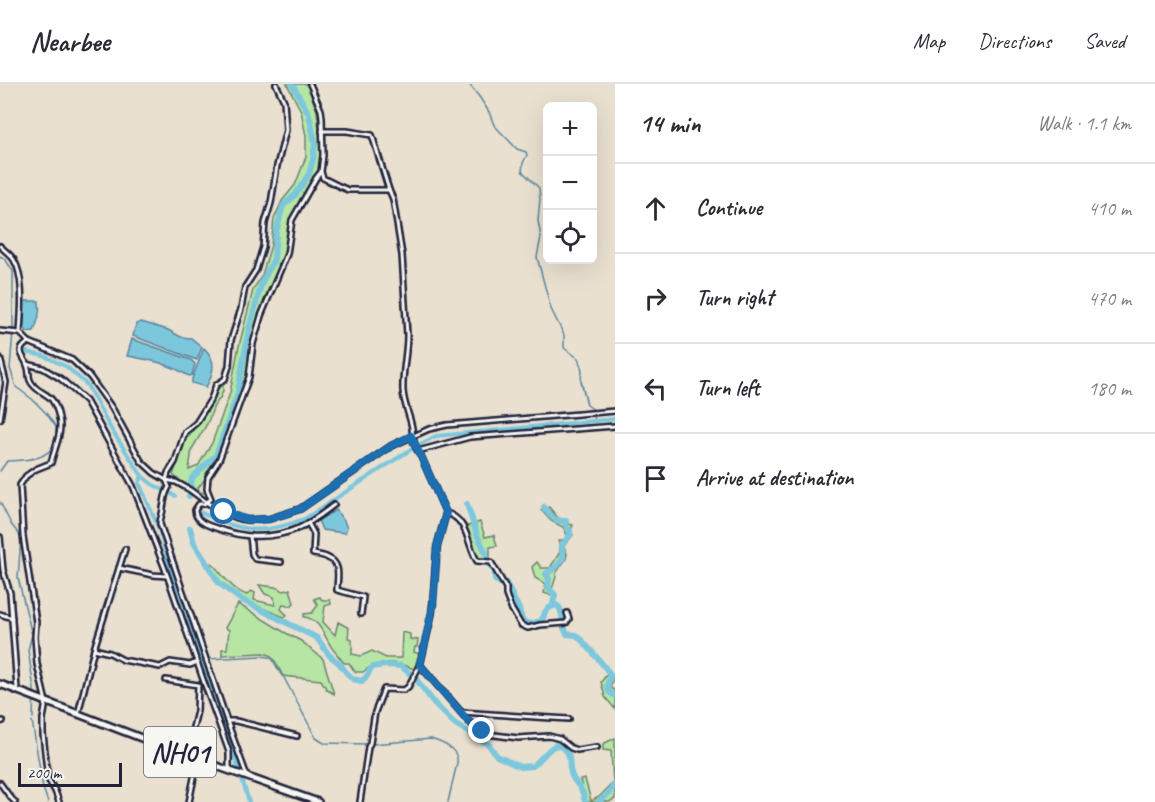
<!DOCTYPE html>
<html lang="en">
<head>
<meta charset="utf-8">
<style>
  :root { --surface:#fff; --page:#f2f2f3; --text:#2b2b33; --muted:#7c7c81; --line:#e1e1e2 }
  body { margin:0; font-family:Caveat,sans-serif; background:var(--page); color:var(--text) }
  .controls { position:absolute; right:18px; top:18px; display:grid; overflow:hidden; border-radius:9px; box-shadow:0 6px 24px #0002 }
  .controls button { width:54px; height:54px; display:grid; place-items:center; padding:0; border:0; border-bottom:2px solid var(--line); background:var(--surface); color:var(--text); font:30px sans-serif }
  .scale { position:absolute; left:18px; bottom:15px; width:104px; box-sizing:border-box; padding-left:6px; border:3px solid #22223b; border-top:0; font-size:16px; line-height:21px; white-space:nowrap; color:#22223b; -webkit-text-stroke:4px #f6f6f2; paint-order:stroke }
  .stop { position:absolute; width:18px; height:18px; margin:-14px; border:4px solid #1f6fb2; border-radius:50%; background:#fff }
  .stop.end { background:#1f6fb2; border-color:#fff; box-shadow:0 2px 6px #0008 }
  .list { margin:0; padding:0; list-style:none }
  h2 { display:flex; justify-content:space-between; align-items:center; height:78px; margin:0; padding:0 24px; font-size:26px }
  h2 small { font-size:20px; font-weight:400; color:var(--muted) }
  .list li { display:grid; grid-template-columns:39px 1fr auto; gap:18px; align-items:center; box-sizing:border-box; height:90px; padding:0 24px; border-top:2px solid var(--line) }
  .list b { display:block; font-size:22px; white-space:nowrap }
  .list em { font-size:20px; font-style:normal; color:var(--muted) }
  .icon { flex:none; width:33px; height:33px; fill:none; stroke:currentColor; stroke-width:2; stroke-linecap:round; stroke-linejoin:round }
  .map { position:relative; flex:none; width:615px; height:718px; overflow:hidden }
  header { display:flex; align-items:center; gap:36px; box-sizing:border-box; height:84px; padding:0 30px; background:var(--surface); border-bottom:2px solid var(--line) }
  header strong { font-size:28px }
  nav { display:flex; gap:33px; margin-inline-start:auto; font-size:21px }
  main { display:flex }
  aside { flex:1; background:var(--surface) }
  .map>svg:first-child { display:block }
</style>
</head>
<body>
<header>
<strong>Nearbee</strong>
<nav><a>Map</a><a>Directions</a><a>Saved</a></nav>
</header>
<main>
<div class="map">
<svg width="615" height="718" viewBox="0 0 615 718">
  <rect width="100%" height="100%" fill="#e9e0d0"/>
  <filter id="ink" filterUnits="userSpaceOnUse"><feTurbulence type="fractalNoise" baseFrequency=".0167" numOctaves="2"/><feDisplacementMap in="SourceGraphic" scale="12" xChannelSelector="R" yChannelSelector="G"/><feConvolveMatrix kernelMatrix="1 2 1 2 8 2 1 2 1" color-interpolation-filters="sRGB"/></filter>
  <g filter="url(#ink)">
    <!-- green -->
    <g fill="#b6e5a4" stroke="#6c8470" stroke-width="1.5">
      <polygon points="287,0 307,0 317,27 321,64 320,83 299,120 289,142 285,170 279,186 268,206 258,235 251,263 248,288 244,302 223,356 205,395 198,404 200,408 205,409 209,414 206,417 173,391 186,355 204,332 218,304 223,301 223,307 220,314 214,322 207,340 192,365 189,386 198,382 212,359 230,309 238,266 253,206 262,191 271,161 274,135 282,117 295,101 306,73 306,52 301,27"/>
      <path d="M549,423C556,432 561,439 573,441L571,446L573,451L564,462L567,470L566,475L556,489V493L550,511L544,509L546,500L535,494L532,483L537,478L541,484H550L560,468L559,457L565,455L567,451L563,443L551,437L541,426Z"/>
      <polygon points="480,438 485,453 494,451 497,462 490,463 490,474 478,475 465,443"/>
      <path d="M212,479C222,490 232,506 247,511L251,507L255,509L254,516L275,521L274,513L265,510L259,501L275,503L284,507L290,505L294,519L291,522L283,520L281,525L287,531L284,533L238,514L227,508L210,483Z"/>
      <path d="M320,513L322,516H330L331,520L325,522L323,538L335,551L338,538L349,544L348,554L352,555V570L361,572L372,567L386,574H401L402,548L410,550V555L418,556L417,563H415L414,568L419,570L414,585C396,577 378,575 363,588H355L349,579H344C340,574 336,569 332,564C324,552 320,535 304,533V530L312,529L318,521L314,515Z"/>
      <polygon points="238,520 284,548 301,557 323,575 334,610 327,606 321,596 282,592 270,571 263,569 222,571 222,565 227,565 229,546 225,544"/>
      <polygon points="608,589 614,592 610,603 615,607 615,625 605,613 601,598"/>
      <polygon points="615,654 615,715 609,718 586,718 580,696 585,695 591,717 599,713 613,699 611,667 603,666 603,660"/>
    </g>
    <!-- water -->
    <g fill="#7dc7dd" stroke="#59859c" stroke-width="1.5">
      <path d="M24,217H39C41,228 38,237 34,247L27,248L23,242Z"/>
      <polygon points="141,238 168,246 181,253 191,254 202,263 197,276 133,252 136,240"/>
      <path d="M132,255L191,276L195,280L192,291L190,292L187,291C165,278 153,277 128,272H127Z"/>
      <path d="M204,264C217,276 214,289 206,303L192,299V295Z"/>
      <polygon points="336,426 344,437 347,444 345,449 322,446 318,436"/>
    </g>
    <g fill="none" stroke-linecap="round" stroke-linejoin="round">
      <!-- stream -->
      <g stroke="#59859c" stroke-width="1.5">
        <polyline points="469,0 480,14 489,28 494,41 517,65 526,68 527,71 523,79 522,87 539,104 540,115 538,137 541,153 537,173 551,225 564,251 564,264 578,274 582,286 581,297 587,321 594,326"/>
        <path d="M0,172L5,175L13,187V248L10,284L16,303L32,315L46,329L56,343C56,347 56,353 55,358C49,377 23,376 7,377L0,387"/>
        <polyline points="594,332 595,337"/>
        <polyline points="0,418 11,440 21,453 18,494 32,551 28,566 34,605 33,634"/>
        <polyline points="208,575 261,572 268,573 274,575 316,654 324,659 367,660"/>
        <polyline points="202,578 204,577"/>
        <polyline points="32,637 43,704 48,718"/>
        <path d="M372,660L431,655C443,659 459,665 457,679L448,718"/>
      </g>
      <!-- canal -->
      <g stroke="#7dc7dd" stroke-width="4">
        <polyline points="26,268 44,272 67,283 87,301 111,345 142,392 152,400 175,412"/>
        <polyline points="140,401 139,399 142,392"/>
        <polyline points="141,403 159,445 179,515 239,686"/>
        <path d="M197,427C241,447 260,453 306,434L413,364L436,352L615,335"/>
        <polyline points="242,695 249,718"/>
      </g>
      <!-- river -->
      <g stroke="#7dc7dd" stroke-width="6">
        <polyline points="189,412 192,394 216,371 237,312 249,245 262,198 274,175 276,148 283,122 296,110 309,90 313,76 315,59 309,30 292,0"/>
        <polyline points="467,420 477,451 486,469 488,479 495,487 495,496 501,499"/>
        <path d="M544,423C551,433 555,438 566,437V442L570,447V451L562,461L563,474L557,482L546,490L549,495L548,503L555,511L553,519L554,521"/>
        <path d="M190,444L194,459L219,499L240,515L317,554L329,571L339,579L346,588L353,595L362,597L367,592L370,586L373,583L385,581L401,582L416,595L434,619L454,639L489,661L497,672L520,683L533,682L551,664L556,661C576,667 566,679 572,692C574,697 578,700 580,704C583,708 584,713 585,718"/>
        <path d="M504,499H506L519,525L522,536L526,539L531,540L540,537L543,534L545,528L549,524L556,521L559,523C566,535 560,539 567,550C568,550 575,551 576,551C581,554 608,586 611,592C606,601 605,607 615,612"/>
        <polyline points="599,718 609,709 615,700"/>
      </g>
      <!-- minor casing -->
      <g stroke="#22223b" stroke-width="8">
        <g id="minor">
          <path d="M310,0L321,26L322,33L323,71L321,88L323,94L339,102L348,106H389L393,115L402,171L407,251C407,270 402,288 403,307C404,321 410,332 412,344C413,355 413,361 420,370L446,429L437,463L432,529L420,581L408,603L404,606L384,605L375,628L370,659L368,663L360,718"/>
          <polyline points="322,47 347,47 372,51 389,106"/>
          <path d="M320,89L316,94L292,136L287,170L261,232L253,260L249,293L219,376L208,393L207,405L211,415L204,420H199L195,426C195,436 204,440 213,443C241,454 271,456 299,444C312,438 323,429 334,421"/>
          <path d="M0,162C4,166 11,171 14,176C25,195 21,228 20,249"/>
          <polyline points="0,247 20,249 29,258 72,276 90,293 112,324 141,377 154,389 166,396 176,398 190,406 216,425 240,435 248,436 269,435 300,425 391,362 429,345 447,341 615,327"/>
          <path d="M29,258C14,267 24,271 27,281C31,289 26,294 34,302C39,308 48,310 52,316C55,320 58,329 59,334C63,348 54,365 51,379L36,385L26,392L20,401L23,452L36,538L35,553L37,580L46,618L43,635V650L48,695L55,707L59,718"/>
          <polyline points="0,274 6,298 0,335"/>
          <polyline points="27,280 43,284 61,295 86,317 133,402 165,485 207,607 223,651 229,668 229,683 232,686"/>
          <polyline points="418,367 470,353 615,342"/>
          <path d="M446,429C468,435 467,460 477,477L491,478L506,504V511L511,524L521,541L528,544L540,541L566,539L569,535L567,529"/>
          <path d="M308,439L314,450L313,470C318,471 324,471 328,474C342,480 337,494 337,506L363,513L361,530"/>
          <polyline points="250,452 252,470 255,475 281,478"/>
          <polyline points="0,453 3,486 10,509 17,605"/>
          <polyline points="119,484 153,491 167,492"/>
          <polyline points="0,530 12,534"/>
          <polyline points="94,565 110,569 123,576 160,583 170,578 190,581 197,578"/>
          <polyline points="420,581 461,628 535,633 569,635"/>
          <polyline points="166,596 198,601 197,627 190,656 191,673 196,684 189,718"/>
          <polyline points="461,628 469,638 487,650 518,654 549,652 560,655 571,664 577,666 597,663"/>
          <polyline points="78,630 94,565 125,465"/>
          <path d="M227,637L160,440C160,433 163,430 163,424C165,415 164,411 169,403L166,396L168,389L175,378L185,348L196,339L211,315L216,301L225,295L229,282L231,256L241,225L245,203L256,186L263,163L265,139L271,119L277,82L286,46L284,17L276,0"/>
          <polyline points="0,638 3,637"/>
          <polyline points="247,692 227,637 236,637 297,652"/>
          <polyline points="0,699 10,713 15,718"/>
        </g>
      </g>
      <!-- trunk casing -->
      <g stroke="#22223b" stroke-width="10">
        <polyline id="trunk" points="0,600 191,673 318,718"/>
      </g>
      <!-- minor -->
      <use href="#minor" stroke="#f6f6f2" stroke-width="3"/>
      <!-- trunk -->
      <use href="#trunk" stroke="#f6f6f2" stroke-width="5"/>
    </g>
  </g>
  <g fill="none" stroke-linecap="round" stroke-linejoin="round" filter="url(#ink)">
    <!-- route -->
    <polyline stroke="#1f6fb2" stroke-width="8" points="224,428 248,436 269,435 300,425 391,362 411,352 418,367 420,370 446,429 437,463 433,522 420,581 469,638 482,647"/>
  </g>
  <g text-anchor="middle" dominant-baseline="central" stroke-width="4.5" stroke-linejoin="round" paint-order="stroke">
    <!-- shield labels -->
    <rect fill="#f6f6f2" stroke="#626272" stroke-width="1.5" x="144" y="643" width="72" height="50" rx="4.5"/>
    <g font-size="28" font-weight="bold" fill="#22223b">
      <text x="180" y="668">NH01</text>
    </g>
  </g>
</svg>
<div class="controls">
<button>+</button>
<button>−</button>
<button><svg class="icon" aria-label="locate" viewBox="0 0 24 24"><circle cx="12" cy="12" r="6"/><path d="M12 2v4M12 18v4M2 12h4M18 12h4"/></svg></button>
</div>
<div class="scale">200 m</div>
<div class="stop" style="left:224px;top:428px"></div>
<div class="stop end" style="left:482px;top:647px"></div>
</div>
<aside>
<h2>14 min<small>Walk · 1.1 km</small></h2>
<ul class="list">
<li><svg class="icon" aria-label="ahead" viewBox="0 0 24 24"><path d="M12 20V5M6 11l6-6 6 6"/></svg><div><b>Continue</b></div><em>410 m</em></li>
<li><svg class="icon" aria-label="right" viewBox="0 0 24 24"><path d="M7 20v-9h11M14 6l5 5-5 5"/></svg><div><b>Turn right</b></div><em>470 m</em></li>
<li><svg class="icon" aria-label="left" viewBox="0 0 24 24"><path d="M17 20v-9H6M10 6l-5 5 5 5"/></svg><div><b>Turn left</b></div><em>180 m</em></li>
<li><svg class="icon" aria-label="arrive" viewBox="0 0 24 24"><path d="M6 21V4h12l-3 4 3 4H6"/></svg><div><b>Arrive at destination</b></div></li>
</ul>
</aside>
</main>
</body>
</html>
